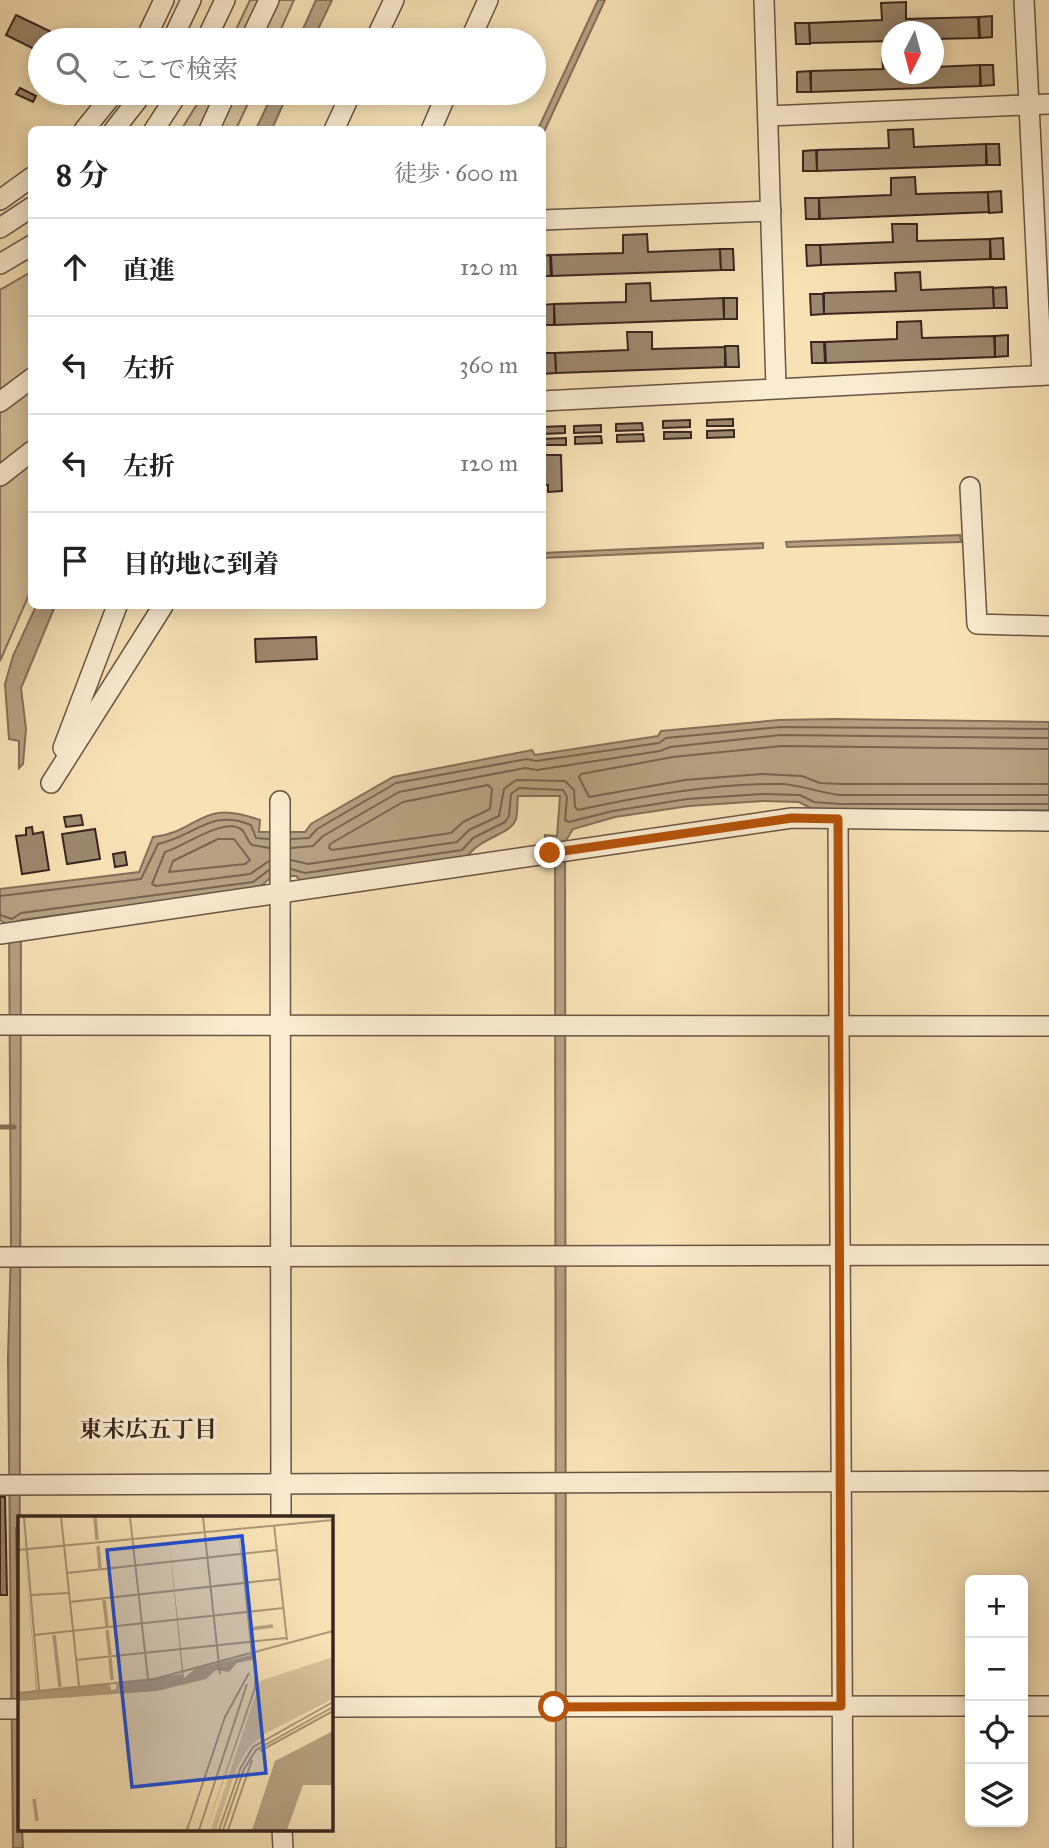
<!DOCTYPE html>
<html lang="ja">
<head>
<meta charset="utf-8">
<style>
  :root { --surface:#fff; --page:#f6f6f6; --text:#222; --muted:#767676; --line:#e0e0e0 }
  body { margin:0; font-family:"IM FELL Great Primer","Noto Serif JP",serif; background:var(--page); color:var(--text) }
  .controls { position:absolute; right:21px; bottom:21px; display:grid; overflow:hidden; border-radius:10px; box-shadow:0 4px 18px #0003 }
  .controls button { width:63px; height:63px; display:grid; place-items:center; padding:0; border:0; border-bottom:2px solid var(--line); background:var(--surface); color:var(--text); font:35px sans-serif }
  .compass { position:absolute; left:881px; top:21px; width:63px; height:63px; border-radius:50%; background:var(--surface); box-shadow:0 4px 18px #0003; rotate:186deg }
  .stop { position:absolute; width:21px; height:21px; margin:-16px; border:5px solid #b45309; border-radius:50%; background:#fff }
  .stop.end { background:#b45309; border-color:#fff; box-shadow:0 2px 7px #0008 }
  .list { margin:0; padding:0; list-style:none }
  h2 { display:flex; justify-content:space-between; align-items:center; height:91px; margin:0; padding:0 28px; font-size:30px }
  h2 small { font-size:23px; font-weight:400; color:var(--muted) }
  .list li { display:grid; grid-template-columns:46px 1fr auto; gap:21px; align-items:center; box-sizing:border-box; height:98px; padding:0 28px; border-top:2px solid var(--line) }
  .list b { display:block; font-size:26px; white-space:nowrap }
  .list em { font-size:23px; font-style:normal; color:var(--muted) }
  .icon { flex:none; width:38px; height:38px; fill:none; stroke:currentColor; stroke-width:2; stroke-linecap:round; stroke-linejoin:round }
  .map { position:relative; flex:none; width:1049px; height:1848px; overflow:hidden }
  .search { position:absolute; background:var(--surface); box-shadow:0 4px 18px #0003; left:28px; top:28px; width:518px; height:77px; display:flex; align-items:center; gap:18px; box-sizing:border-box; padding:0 24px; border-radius:38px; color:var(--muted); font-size:26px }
  .panel { position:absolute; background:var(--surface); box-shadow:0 4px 18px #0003; left:28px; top:126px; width:518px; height:483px; border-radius:10px }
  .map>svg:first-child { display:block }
</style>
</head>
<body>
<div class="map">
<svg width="1049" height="1848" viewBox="0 0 1049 1848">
  <rect width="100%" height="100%" fill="#f7e2b6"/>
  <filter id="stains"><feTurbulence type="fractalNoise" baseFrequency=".00286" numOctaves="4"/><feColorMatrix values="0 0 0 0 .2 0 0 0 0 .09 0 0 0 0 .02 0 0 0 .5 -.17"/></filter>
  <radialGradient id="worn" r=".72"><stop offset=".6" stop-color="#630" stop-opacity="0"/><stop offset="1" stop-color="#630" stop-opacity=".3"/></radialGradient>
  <!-- green -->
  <g fill="#d7c29c" stroke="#88745d" stroke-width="2">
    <polygon points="250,0 294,0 276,40 231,40"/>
    <polygon points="204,93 253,93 236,129 181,130"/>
    <polygon points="31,272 31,590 0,661 0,290"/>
  </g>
  <!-- water -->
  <g fill="#b6a282" stroke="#84705a" stroke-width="2">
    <polygon points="316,0 332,0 313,40 298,40"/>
    <polygon points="598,0 605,0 543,134 542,130 538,129"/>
    <polygon points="273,93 288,93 272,129 256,129"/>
    <polygon points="960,535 961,542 787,547 786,542"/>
    <polygon points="763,543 763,548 543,558 543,553"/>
    <polygon points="36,606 55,606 21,688 26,729 23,764 19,768 19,741 9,739 5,684 13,656"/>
    <path d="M834,719L1049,722V810L840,811L810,808L799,802L763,801L689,806L615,817L573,829L565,842L566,1848H556L555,844L545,845V835L557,836L560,796H518C517,802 518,812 516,819C511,835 480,837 467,857L301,881L296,876H273L257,889L21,920L19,1829H22L23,1848H13L8,1358L11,1247L9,926L0,920V889L139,872L153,837C203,831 198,798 260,820L259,832H305L311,824L393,777L532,750L535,755L658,736L661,731L779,720Z"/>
  </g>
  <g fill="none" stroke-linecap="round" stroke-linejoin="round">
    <!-- shore -->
    <g stroke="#786450" stroke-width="2">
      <polyline points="1049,749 781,746 673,757 581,774 579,777 589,797 685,780 762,774 802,776 820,783 841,784 1049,784"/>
      <polygon points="488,785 492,789 490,809 463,822 451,833 332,850 329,848 330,844 403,802"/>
      <polygon points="218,839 234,839 250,860 245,864 169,872 173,861"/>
      <polyline points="291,839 309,838 317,829 396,783 527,759 536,761 659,743 666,738 780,727 1049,729"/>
      <path d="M269,848L252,845C247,841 247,836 243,831C227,814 182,848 165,852L152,884L156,886L250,874L269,861"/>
      <polyline points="291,848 313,846 323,836 399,792 525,768 537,770 660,751 670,747 780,735 1049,738"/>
      <path d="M291,860L308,864L457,842L469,830L499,816L504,789L516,780L565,781L574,790L575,807L578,810C642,796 716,783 782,784C802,785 820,793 840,795H1049"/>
      <polyline points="291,869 305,873 462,850 473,838 505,822 509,816 511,794 519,788 563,790 567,797 565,820 569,822 613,811 687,799 762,794 800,795 814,802 840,804 1049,804"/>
      <path d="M0,896L141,879L158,844C195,836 211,808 251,825L256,838L269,839"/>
      <polyline points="0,915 12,919 21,913 253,882 269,870"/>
      <polyline points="19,1698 16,1528 19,1524"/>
    </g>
    <!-- stream -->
    <polyline stroke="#84705a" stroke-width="5" points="0,1127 14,1127"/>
  </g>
  <!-- building -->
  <g fill="#9c886d" stroke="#39261e" stroke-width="2">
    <polygon points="906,2 906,19 978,17 979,38 934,39 934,32 892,32 892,41 810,43 809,23 882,20 881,3"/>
    <polygon points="16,15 64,38 63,40 40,40 40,52 6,35"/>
    <polygon points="992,16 992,37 980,38 979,17"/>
    <polygon points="795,23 809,23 810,44 796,44"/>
    <polygon points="882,51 892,51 892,74 934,74 934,67 980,65 980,86 811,92 811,71 883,69"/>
    <polygon points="980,65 993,65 994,85 981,86"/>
    <polygon points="810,71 811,92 797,92 797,72"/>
    <polygon points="20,88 36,96 33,102 16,94"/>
    <polygon points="913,129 914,147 986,144 986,165 817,171 817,150 889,148 888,130"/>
    <polygon points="986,144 999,144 1000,165 987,165"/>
    <polygon points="816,150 817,171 803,171 803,151"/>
    <polygon points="915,177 916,194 988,192 989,212 820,219 819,198 891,195 891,178"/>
    <polygon points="1001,191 1002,212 989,213 988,192"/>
    <polygon points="805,198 819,198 819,219 806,219"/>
    <polygon points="892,224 917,224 917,241 990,239 990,259 821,265 820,245 893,242"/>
    <polygon points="647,234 648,252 720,249 721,270 552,276 551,255 623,253 623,235"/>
    <polygon points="1003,238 1004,259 991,259 990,239"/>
    <polygon points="806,245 820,245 821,265 807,266"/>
    <polygon points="720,249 733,249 734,270 721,270"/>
    <polygon points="550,255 551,276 542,276 542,256"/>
    <polygon points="920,272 921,290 993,287 994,308 824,314 824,293 896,291 895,273"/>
    <polygon points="650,283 651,301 723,298 724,319 555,325 554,304 626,302 626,284"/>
    <polygon points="1006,287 1007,308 994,308 993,288"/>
    <polygon points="810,294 823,294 824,314 811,315"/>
    <rect x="724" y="298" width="13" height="21"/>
    <polygon points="554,304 554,325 542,325 542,305"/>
    <polygon points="921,321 922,338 994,336 995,357 826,363 825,342 897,339 897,322"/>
    <polygon points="627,332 652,332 652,349 725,347 725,367 556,373 555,353 628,350"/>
    <polygon points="1008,335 1008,356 995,357 995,336"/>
    <polygon points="811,342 824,342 825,363 812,363"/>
    <polygon points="725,346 738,346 739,367 726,367"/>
    <polygon points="542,353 555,353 556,373 542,374"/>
    <polygon points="733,419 733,426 707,426 707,420"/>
    <polygon points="690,420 690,427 663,428 663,421"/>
    <polygon points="642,423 643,430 616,431 616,424"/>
    <polygon points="601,425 601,432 574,433 574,426"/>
    <polygon points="565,426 565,433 542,434 542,427"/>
    <polygon points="734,430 734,437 707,438 707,431"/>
    <polygon points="664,432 691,432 691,438 664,439"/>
    <polygon points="643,434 644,441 617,442 617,435"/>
    <polygon points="601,436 602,443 575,444 575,437"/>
    <polygon points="566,438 566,445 542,445 542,439"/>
    <polygon points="542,455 561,455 562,491 548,492 548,485 542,485"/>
    <polygon points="316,637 317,659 256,662 255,639"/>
    <polygon points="81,815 83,825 66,827 64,817"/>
    <polygon points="32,827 33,834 43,832 49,870 22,874 16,836 26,835 26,828"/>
    <polygon points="95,829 100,859 67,864 62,834"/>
    <polygon points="125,852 127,865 115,867 113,854"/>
    <polygon points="0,1497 5,1497 7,1595 0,1595"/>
  </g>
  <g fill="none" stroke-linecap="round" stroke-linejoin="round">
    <!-- minor casing -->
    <g stroke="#685544" stroke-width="22">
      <g id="minor">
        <polyline points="764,0 776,387"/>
        <polyline points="1024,0 1042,375"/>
        <polyline points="145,40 164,0"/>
        <polyline points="172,40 191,0"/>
        <polyline points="206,40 225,0"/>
        <polyline points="250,40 269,0"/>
        <polyline points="375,40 394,0"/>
        <polyline points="470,40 488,0"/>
        <polyline points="768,116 1049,104"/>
        <polyline points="84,130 114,93"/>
        <polyline points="114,130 143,93"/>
        <polyline points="154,130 178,93"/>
        <polyline points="209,130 226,93"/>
        <polyline points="334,130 351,93"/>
        <polyline points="431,130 447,93"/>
        <polyline points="0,200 32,177"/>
        <polyline points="542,220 771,211"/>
        <polyline points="0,228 32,207"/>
        <polyline points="0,264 32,245"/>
        <polyline points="542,401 1049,375"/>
        <polyline points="0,402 32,378"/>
        <polyline points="0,476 32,451"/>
        <polyline points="970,487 977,624 1049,626"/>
        <polyline points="63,748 117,606"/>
        <polyline points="51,783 163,606"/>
        <polyline points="280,801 281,1517"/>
        <polyline points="838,819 843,1848"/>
        <polyline points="0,934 792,818 1049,821"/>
        <polyline points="0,1025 1049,1026"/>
        <polyline points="0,1257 1049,1255"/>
        <polyline points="0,1485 1049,1481"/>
        <polyline points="1023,1706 1049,1706"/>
        <polyline points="331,1707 970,1706"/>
        <polyline points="0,1709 19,1709"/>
        <polyline points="282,1829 283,1848"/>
      </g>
    </g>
    <!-- minor -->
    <use href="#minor" stroke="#faecd0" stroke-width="19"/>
  </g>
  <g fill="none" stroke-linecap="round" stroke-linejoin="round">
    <!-- route -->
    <polyline stroke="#b45309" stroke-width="9" points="550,853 792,818 838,819 841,1706 554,1707"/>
  </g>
  <g text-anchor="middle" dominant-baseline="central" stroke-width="7" stroke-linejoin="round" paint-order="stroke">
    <!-- neighbourhood labels -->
    <g font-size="23" font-weight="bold" fill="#39261e" stroke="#faecd0">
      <text x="148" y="1429">東末広五丁目</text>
    </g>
  </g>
  <!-- overview -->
  <g transform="translate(18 1516)">
    <rect width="315" height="315" fill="#f7e2b6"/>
    <path d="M315,141V183L248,217L231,231L219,251L198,314H193L242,165Z" fill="#d7c29c"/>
    <path d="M4,1L19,175L92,168L93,174L98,173V168L164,158L151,22L166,162L177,153L233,139L220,15L238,143L219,147L211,156L198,154L188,163L139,175L0,185V178L18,174ZM236,159L238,173L188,314L236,171ZM315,215V269H285L269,314H234L257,245Z" fill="#b6a282"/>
    <path fill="none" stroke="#b6a282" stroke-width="3.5" d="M77,1L79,24M80,30L82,52M86,84L89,110M232,113L255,110M89,114L92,139M36,119L42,171M92,142L94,164M16,283L19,305"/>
    <path fill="none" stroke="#ab9779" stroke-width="2" d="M6,1L21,174M43,1L61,170M112,1L130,163M185,1L202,158M256,9L269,124M0,34L315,4M49,57L259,34M13,79L51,77M52,86L262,63M16,119L265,92M58,144L268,122M0,177L136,163L315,115M242,235L315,195M169,314L207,201L231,157M181,314L229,168M201,314L223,251L235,231L315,186M205,314L226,253L238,234L315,191M210,314L234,244"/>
    <path fill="#1d4ed8" fill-opacity="0.15" stroke="#1d4ed8" stroke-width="3.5" d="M224,20L248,257L114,271L89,34Z"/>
    <rect width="315" height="315" fill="none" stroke="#39261e" stroke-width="3.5"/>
  </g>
  <rect width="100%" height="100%" filter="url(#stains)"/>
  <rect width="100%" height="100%" fill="url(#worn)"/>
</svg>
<div class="controls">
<button>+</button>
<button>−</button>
<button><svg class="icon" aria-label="locate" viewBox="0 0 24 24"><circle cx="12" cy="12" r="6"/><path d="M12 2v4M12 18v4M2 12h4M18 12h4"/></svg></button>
<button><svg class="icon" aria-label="layers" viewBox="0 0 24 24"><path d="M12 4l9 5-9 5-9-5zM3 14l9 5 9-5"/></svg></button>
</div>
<svg class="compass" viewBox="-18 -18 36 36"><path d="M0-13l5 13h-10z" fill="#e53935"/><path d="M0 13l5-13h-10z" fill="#767676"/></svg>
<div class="stop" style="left:554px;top:1707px"></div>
<div class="stop end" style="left:550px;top:853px"></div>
<div class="search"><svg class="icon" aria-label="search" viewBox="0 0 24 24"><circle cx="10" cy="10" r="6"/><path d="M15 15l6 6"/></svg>ここで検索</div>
<section class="panel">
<h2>8 分<small>徒歩 · 600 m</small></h2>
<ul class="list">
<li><svg class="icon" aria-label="ahead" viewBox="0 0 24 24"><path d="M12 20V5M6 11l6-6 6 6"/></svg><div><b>直進</b></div><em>120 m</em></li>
<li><svg class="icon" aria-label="left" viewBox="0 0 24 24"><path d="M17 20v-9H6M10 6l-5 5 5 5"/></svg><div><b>左折</b></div><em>360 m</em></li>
<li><svg class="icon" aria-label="left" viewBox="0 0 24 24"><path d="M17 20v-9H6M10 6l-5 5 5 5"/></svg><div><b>左折</b></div><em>120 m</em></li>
<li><svg class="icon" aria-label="arrive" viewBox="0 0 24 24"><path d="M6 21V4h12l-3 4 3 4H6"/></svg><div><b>目的地に到着</b></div></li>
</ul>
</section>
</div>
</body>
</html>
